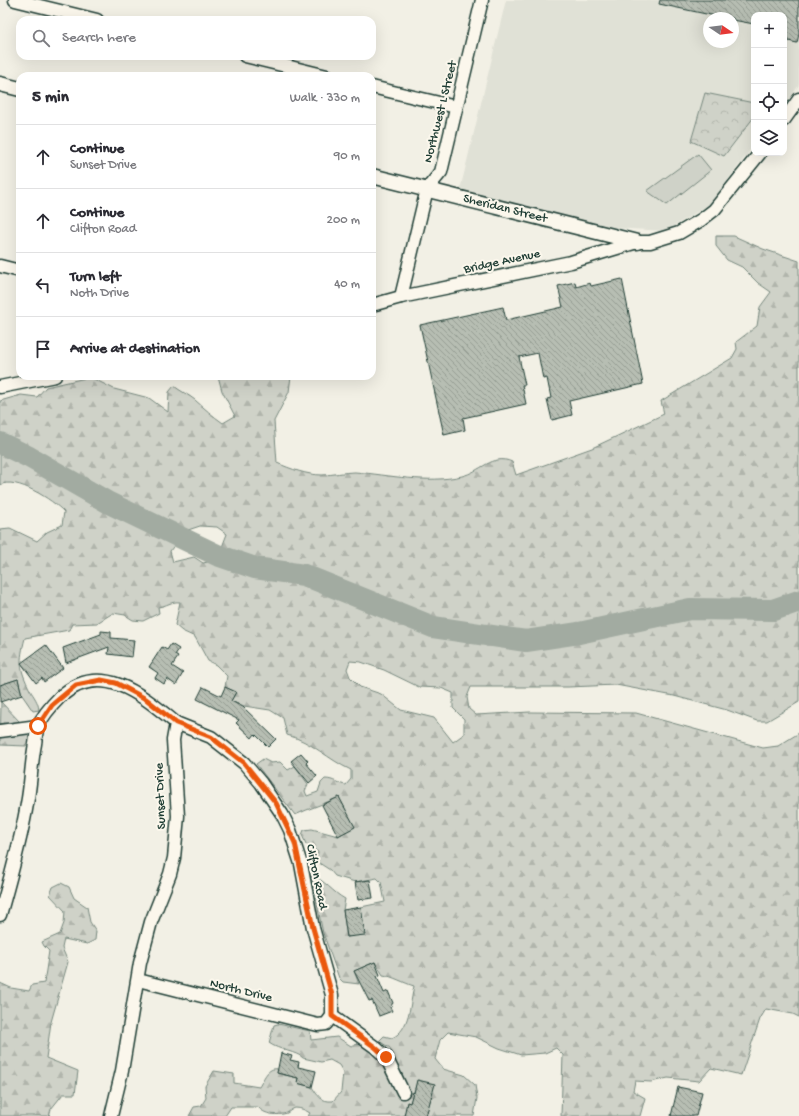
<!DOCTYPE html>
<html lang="en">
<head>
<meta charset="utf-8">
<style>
  :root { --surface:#fff; --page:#f2f2f3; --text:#2b2b33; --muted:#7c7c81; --line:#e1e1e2 }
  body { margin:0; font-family:"Gochi Hand",sans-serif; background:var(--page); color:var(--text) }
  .controls { position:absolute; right:12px; top:12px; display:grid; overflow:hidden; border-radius:8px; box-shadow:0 4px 16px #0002 }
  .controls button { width:36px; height:36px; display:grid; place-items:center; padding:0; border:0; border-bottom:1px solid var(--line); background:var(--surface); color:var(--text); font:20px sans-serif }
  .compass { position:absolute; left:703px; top:12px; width:36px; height:36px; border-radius:50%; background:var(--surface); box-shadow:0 4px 16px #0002; rotate:103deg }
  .stop { position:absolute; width:12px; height:12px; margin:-9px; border:3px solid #ea580c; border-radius:50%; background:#fff }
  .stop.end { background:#ea580c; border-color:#fff; box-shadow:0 1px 4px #0008 }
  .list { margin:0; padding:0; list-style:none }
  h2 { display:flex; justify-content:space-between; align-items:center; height:52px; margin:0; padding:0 16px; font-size:17px }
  h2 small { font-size:13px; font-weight:400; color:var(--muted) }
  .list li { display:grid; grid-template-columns:26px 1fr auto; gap:12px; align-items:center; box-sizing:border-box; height:64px; padding:0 16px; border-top:1px solid var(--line) }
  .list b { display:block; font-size:15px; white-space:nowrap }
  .list p { margin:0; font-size:13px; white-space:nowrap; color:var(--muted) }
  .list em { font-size:13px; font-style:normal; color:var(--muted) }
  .icon { flex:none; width:22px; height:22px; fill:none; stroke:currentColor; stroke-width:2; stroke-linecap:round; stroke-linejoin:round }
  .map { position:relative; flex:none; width:799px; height:1116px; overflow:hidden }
  .search { position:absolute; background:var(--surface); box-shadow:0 4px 16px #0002; left:16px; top:16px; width:360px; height:44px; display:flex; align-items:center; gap:10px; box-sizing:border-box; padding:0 14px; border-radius:12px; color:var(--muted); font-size:15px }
  .panel { position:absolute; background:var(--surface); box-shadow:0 4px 16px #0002; left:16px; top:72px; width:360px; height:308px; border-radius:12px }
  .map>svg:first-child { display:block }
</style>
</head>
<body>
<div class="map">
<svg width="799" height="1116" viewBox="0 0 799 1116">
  <defs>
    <pattern id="forest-firs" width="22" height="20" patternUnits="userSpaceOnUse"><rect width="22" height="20" fill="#cfd2c8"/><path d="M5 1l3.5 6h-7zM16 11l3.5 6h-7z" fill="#b1b5ac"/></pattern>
    <pattern id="park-crowns" width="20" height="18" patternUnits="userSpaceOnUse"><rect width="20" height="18" fill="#cfd2c8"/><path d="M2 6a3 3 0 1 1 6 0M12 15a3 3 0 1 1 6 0" fill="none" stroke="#b1b5ac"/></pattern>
    <pattern id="building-back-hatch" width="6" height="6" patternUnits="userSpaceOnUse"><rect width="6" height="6" fill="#b7beb3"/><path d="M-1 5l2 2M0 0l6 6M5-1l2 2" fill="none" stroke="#949c92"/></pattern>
  </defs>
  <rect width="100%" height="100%" fill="#f2f0e5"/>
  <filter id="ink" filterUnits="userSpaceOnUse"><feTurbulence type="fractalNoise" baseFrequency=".025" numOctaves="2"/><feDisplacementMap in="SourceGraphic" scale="8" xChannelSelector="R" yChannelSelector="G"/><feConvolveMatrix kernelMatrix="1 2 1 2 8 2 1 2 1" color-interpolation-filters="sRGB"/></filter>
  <g filter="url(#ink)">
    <!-- built -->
    <path fill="#e0e1d6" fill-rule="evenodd" d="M506,0H799V85L784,106V15H754V145L710,204L666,231L613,228L460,190ZM709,18H733V42H709Z"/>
    <!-- forest -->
    <g fill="url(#forest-firs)" stroke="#77887e" fill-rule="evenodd">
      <path d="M716,236H734L763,249L799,261V702L767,721H757L727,710L674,696L616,685L568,687H471L467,697L469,709L476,715L530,712L636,713L763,748L778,746L799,733V1017L793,1014L766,1009L760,1019L741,1075L711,1068L699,1081L668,1078L651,1082L635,1081L633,1091L645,1098L640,1116H561L563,1055L556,1048L545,1053L521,1055L499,1048L476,1037L448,1032L440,1040L435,1059L443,1069L464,1075L475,1085L477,1098L474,1116H426L434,1085L418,1080L410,1103H407L405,1116H308L310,1113C305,1110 301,1108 295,1108C292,1109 290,1111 287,1113C278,1116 264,1115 258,1107H231L225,1116H189L194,1107L201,1106L206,1098L205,1086L214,1071L234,1074V1083L259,1087C264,1079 267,1067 278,1069L277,1073L298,1078L297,1083L312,1087C318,1096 321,1102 333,1101L341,1092L343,1072L339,1065L330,1060L321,1062L303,1058C298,1052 278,1050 269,1043L274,1025L278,1024L310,1031L311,1040L337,1037L351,1046C365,1040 374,1053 383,1062L394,1056L390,1048L379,1041L384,1036L392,1038C410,1030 410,1003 414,986C404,983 392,976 383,975L375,962L354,971L359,984L343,982L339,978L323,933L311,875C325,880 332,892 345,899L343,910L347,937L365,934L361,907L385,902L381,882L377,878L355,882L335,876L330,870L316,861L318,852L306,844L302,835L304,830L312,829L338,836L354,827L339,797C324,804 310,808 295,815L256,764L263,759L271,763L280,762L288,770L295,766L308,784L305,791L307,796L318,792L321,783L325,779C334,779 338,784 346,785L351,779V770C329,760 311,741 287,735L283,718L270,710L244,706L231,701L236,692L225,687L227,676L216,665L208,661L195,637L182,631L175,625L180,602C171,601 167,606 158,607L159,613L143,621L133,620L125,615L113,613L97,623L72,624L69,630L25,638C19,662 19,668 30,690C34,697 38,701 39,710L33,711L22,695L18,679L0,685V529L10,528L37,541L47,532L62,525L64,512C53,500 16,476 0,485V401L21,395L37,397L46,387L90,377L114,389L149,398L168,412L169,392L174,386C180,391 189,395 195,400C204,408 213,416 223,423L235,416L222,391L218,376H291L289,392L274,421L277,463C291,469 307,475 322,475C333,475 344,472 355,472C390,475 427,484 462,476C480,472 493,453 512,462L516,475L592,448L664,414L661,401L732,358L737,349L736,342L757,326L760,307L771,292L758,283L742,267L727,260L716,246ZM200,526L217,527L227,534L217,560L203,563L194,557L173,562L170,551L185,531ZM350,661L361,662L384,670L419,687L441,688L453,693V708L464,719V734L453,742L434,718L401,710L381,694L360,687L350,677L347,669Z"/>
      <polygon points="1,702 20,722 30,735 26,746 0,745"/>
      <polygon points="61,883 69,887 74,898 87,907 90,922 96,931 95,940 87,944 64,939 62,948 68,962 51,1022 46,1058 78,1071 75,1094 63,1094 51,1109 49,1116 0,1116 0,983 11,988 29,991 32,985 44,983 49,951 44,946 42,942 60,934 64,923 65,911 50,895 53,887"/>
    </g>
    <!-- park -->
    <polygon fill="url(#park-crowns)" stroke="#77887e" points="705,93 754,103 754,117 724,156 691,141"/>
    <!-- pitch -->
    <polygon fill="#cfd2c8" stroke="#77887e" points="698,154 711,170 667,205 647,191"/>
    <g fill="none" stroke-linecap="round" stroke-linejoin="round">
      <!-- river -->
      <polyline stroke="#a2aba1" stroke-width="22" points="0,443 29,457 109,503 217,555 255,568 304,575 433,627 526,641 579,633 690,609 773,610 799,601"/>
    </g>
    <!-- building -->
    <g fill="url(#building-back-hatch)" stroke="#1f3d34">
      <polygon points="660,0 799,0 799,34 797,43 784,40 784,15 754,15 754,24 733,20 733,18 725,18 659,4"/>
      <polygon points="622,279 643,384 569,401 572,415 552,420 547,399 551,398 547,378 543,379 538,353 519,357 525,385 522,385 526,404 463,418 465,430 444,435 420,325 503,307 506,320 563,307 558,286 575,282 576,287 590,283 591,286"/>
      <polygon points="101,631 111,632 111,638 134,640 132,657 108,654 109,647 66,663 63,648 101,634"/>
      <polygon points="171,644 179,649 175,655 178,657 172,666 183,673 176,685 167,679 164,684 155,678 158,673 149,667 162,647 167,650"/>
      <polygon points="46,645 63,668 44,682 42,678 36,683 21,663"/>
      <polygon points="18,679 22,695 0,702 0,685"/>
      <polygon points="203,687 221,696 225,687 236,692 231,701 243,707 276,739 268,747 255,734 252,738 236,723 239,720 197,699"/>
      <polygon points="301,753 308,761 306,763 317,776 309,783 291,761"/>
      <polygon points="339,797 355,827 338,836 322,805"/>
      <polygon points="370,880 373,898 358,900 355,882"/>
      <polygon points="361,907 365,935 347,937 343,910"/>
      <polygon points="375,962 380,975 377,976 384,993 388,991 393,1003 390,1007 392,1011 379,1016 372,1000 369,1001 354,971"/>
      <polygon points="281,1053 292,1056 290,1060 299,1062 298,1067 316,1071 312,1087 297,1083 298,1078 277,1073"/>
      <polygon points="417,1080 435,1084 426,1116 404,1116 407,1102 410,1103 413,1092 414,1093"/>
      <polygon points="678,1087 702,1092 696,1116 671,1116"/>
    </g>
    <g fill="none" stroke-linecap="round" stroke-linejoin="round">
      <!-- minor casing -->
      <g stroke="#1f3d34" stroke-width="15">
        <g id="minor">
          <polyline points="15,0 97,20"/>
          <polyline points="245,56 327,76"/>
          <polyline points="372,87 456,107"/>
          <polyline points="784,120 799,99"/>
          <polyline points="0,266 20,271"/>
          <polyline points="401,297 427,189 441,172 482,0"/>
          <polyline points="372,305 401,297 571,262 637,242 650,242 679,233 701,220 714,210 760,153"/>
          <polyline points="0,387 55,376"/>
          <polyline points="0,731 38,726"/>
          <path d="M0,915C10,879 21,841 27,804C31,784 31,764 35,744C36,738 36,731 38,726C43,715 52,705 60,697C101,659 143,696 176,723L173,740L178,816L174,858L170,874L151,922L140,963L122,1071L111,1116"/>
          <polyline points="138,980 318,1025 326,1024 332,1016 332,995 313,928 301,864 290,830 282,814 261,783 244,763 211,737 176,723"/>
          <polyline points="332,1016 375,1047 386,1057 403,1092"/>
        </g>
      </g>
      <!-- tertiary casing -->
      <g stroke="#1f3d34" stroke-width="17">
        <g id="tertiary">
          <polyline points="0,84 20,89"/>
          <polyline points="372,176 637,242"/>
        </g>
      </g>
      <!-- minor -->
      <use href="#minor" stroke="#fbf7ec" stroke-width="12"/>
      <!-- tertiary -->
      <use href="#tertiary" stroke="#fbf7ec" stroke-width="14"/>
    </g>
  </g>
  <g fill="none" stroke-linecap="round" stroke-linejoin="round" filter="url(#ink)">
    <!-- route -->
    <polyline stroke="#ea580c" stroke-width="5" points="38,726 52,705 76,685 101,680 116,683 146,699 176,723 211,737 244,763 276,803 295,843 313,928 332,995 332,1016 375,1047 386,1057"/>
  </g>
  <g text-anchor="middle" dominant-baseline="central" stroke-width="4" stroke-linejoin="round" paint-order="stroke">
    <!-- street labels -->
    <g font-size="13" fill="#1f3d34" stroke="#fbf7ec">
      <text transform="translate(441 112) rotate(-76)">Northwest L Street</text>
      <text transform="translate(505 209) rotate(14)">Sheridan Street</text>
      <text transform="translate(502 262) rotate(-12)">Bridge Avenue</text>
      <text transform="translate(161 796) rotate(-92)">Sunset Drive</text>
      <text transform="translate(316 877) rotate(78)">Clifton Road</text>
      <text transform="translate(241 991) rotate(14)">North Drive</text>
    </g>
  </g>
</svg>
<div class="controls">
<button>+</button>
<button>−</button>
<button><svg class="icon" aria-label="locate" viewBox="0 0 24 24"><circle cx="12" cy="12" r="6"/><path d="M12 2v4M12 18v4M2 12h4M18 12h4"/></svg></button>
<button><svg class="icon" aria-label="layers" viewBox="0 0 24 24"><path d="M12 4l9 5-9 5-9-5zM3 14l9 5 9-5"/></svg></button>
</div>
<svg class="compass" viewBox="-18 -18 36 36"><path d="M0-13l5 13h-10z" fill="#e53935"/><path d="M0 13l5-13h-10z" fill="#7c7c81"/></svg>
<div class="stop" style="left:38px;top:726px"></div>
<div class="stop end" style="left:386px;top:1057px"></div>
<div class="search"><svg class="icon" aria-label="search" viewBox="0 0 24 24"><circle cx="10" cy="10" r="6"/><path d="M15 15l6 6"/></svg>Search here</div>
<section class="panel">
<h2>5 min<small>Walk · 330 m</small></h2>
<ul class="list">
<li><svg class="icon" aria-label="ahead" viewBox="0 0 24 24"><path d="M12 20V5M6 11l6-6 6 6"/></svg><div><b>Continue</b><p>Sunset Drive</p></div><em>90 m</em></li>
<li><svg class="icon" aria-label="ahead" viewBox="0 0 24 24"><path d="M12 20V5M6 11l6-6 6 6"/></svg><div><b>Continue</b><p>Clifton Road</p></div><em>200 m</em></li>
<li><svg class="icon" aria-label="left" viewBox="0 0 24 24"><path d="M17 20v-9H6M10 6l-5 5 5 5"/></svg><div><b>Turn left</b><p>Noth Drive</p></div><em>40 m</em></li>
<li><svg class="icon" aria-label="arrive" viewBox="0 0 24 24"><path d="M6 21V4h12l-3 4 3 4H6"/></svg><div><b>Arrive at destination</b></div></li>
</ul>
</section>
</div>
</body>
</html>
